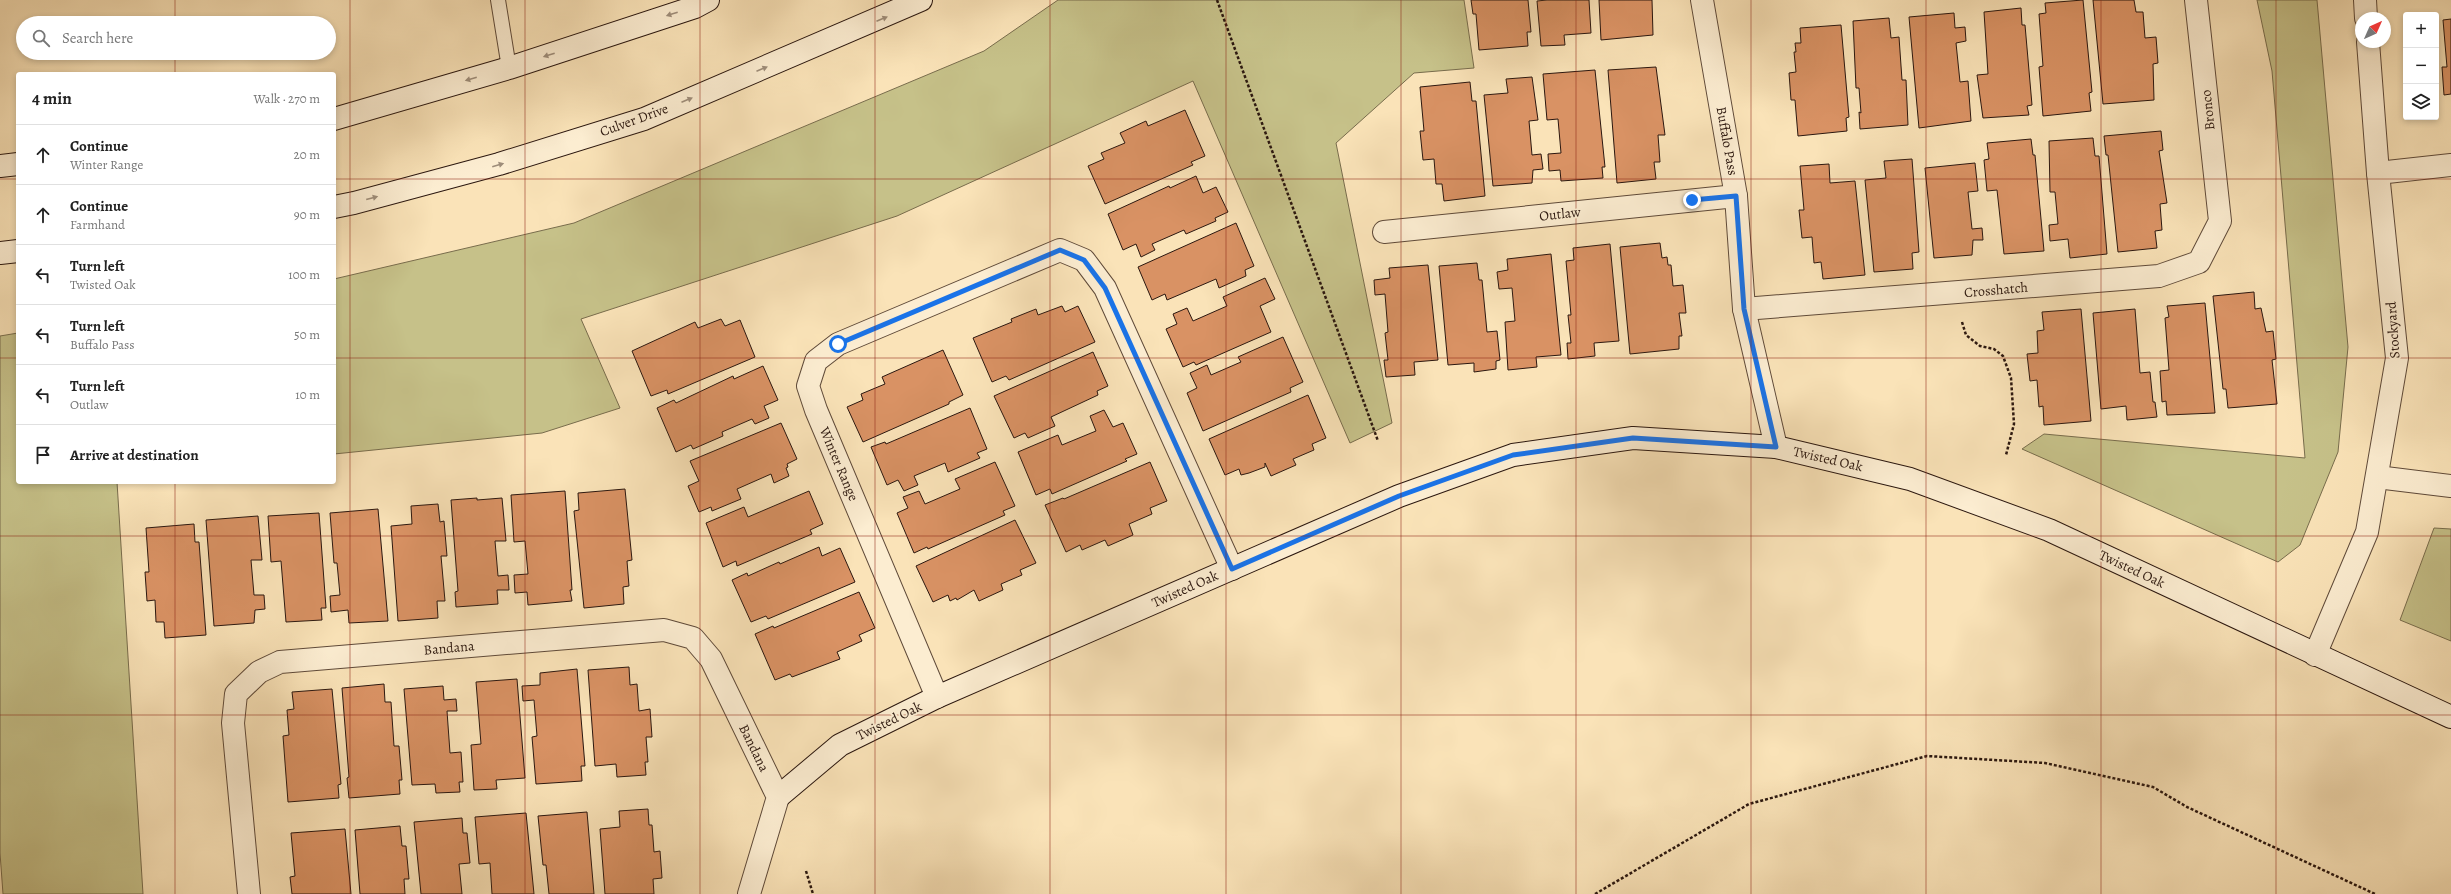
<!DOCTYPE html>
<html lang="en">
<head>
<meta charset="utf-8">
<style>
  :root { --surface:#fff; --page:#f2f2f2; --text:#222; --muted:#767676; --line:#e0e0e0 }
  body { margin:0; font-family:Alegreya,serif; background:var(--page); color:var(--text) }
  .controls { position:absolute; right:12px; top:12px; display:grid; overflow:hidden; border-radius:4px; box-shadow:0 2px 6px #0003 }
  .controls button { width:36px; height:36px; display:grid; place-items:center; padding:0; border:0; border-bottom:1px solid var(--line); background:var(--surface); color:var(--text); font:20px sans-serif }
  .compass { position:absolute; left:2355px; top:12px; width:36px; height:36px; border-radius:50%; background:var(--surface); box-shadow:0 2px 6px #0003; rotate:45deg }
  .stop { position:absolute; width:12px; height:12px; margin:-9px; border:3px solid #1a73e8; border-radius:50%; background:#fff }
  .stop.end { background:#1a73e8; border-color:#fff; box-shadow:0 1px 4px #0008 }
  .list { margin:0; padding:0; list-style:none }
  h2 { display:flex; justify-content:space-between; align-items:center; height:52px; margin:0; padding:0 16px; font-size:17px }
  h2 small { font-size:13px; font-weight:400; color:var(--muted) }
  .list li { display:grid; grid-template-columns:26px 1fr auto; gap:12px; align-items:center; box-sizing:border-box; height:60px; padding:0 16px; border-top:1px solid var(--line) }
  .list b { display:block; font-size:15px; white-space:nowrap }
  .list p { margin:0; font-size:13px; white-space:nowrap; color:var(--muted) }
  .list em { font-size:13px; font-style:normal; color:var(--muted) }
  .icon { flex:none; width:22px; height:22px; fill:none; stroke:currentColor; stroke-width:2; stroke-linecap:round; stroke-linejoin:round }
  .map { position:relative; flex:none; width:2451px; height:894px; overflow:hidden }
  .search { position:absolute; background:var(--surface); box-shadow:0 2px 6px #0003; left:16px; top:16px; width:320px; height:44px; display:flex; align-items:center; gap:10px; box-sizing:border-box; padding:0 14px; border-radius:22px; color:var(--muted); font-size:15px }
  .panel { position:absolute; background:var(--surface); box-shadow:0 2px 6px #0003; left:16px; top:72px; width:320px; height:412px; border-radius:4px }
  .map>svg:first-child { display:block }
</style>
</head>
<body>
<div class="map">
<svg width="2451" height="894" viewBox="0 0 2451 894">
  <rect width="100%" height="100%" fill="#fae3b8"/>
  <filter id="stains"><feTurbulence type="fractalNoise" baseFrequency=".005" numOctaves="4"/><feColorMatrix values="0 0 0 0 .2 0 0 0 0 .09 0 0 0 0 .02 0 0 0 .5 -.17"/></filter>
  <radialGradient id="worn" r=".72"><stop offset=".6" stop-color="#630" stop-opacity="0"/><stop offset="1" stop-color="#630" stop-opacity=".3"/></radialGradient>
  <!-- green -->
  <g fill="#c6c189" stroke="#786c4c">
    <polygon points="1058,0 1464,0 1474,68 1414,73 1336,143 1392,423 1350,443 1193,81 897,216 581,319 620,408 542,433 334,454 334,279 574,223 984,51"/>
    <polygon points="2257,0 2317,0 2348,347 2338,452 2300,545 2278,562 2022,449 2044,434 2305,458 2272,71"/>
    <polygon points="18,333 18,482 117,482 143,894 3,894 0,853 0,336"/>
    <polygon points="2434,528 2451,529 2451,641 2400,620"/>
  </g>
  <!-- building -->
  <g fill="#d99264" stroke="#2b170f">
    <polygon points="1471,0 1528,0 1531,32 1527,32 1528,46 1479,50 1476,14 1473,14"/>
    <polygon points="1547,0 1589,0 1591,33 1564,35 1565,45 1541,46 1537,1"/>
    <polygon points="1599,0 1652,0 1653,35 1601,40"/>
    <polygon points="2083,0 2092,92 2089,93 2091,111 2043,116 2039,67 2043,66 2039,14 2046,13 2045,3"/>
    <polygon points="2093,0 2134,0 2136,12 2143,12 2145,38 2156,37 2158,63 2153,64 2154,100 2103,104"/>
    <polygon points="2021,8 2022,25 2025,25 2032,105 2027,106 2029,115 1983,118 1977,75 1988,74 1984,12"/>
    <polygon points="1954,13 1955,28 1965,27 1966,41 1956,43 1960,82 1968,81 1971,121 1919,128 1909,17"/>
    <polygon points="1889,18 1891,38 1899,37 1902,80 1906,80 1908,125 1860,129 1859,112 1861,113 1859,88 1856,88 1853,21"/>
    <polygon points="2451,19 2451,94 2444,95 2442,67 2447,67 2443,20"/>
    <polygon points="1841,25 1849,117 1846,118 1847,131 1798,136 1795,100 1791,100 1789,73 1796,72 1794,52 1796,52 1795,43 1801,43 1800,28"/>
    <polygon points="1656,67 1665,135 1658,135 1660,162 1654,162 1656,179 1617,183 1608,70"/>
    <polygon points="1595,70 1605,167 1602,167 1603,178 1561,181 1560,170 1549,171 1548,154 1561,153 1558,119 1547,120 1543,74"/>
    <polygon points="1532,77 1538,120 1529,121 1532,155 1541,154 1543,169 1533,170 1532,183 1493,186 1484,95 1508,93 1506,79"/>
    <polygon points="1470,82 1472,101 1476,101 1485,196 1444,201 1442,184 1436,184 1434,159 1423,160 1420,131 1424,131 1420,87"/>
    <polygon points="1185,110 1205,156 1191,162 1193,165 1105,204 1088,166 1104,159 1101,153 1125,143 1120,133 1146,121 1148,126"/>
    <polygon points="2161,131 2163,150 2159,151 2167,203 2160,204 2162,230 2155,231 2157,248 2118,252 2108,155 2106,155 2104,136"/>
    <polygon points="2093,138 2095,156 2099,156 2107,254 2070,258 2068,239 2050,241 2049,225 2058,224 2055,192 2050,192 2049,141"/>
    <polygon points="2031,139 2033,155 2035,155 2044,251 2004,254 1997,190 1987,191 1984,160 1989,159 1987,143"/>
    <polygon points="1912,159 1919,252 1912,253 1913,269 1874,272 1865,180 1886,178 1884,161"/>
    <polygon points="1975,163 1978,191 1968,192 1972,229 1982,228 1983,240 1973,240 1972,255 1934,258 1925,168"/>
    <polygon points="1829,164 1830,183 1855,181 1865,275 1823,279 1821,262 1814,263 1812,237 1802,238 1799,210 1804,210 1800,166"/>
    <polygon points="1196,176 1203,193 1216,187 1228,212 1215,218 1216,221 1186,234 1184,230 1152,244 1155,250 1141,257 1136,244 1123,250 1108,214 1169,186 1170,188"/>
    <polygon points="1236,223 1254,266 1245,270 1246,276 1219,288 1216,279 1167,300 1165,294 1152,300 1138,267"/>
    <polygon points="1660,243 1662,258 1667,257 1668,265 1671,265 1673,286 1683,285 1686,313 1679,313 1682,336 1679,336 1679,349 1630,354 1620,247"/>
    <polygon points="1610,244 1619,341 1594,343 1595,356 1568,359 1567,343 1571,343 1568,315 1571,315 1566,261 1574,260 1573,248"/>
    <polygon points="1551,254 1561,355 1536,357 1537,367 1508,370 1505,322 1515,321 1512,288 1499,289 1497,272 1508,270 1507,259"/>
    <polygon points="1477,263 1479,280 1482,280 1487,332 1497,331 1500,360 1496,361 1496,369 1474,372 1474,363 1448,365 1439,266"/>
    <polygon points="1428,265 1438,360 1414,362 1415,375 1386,377 1384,360 1388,360 1385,333 1388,332 1385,294 1375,295 1374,280 1390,278 1389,268"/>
    <polygon points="1265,278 1275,299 1260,306 1271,332 1196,365 1194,362 1183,367 1166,329 1177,324 1173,314 1187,308 1193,321 1227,306 1223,297"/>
    <polygon points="2254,292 2255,309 2261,308 2266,332 2273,331 2276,359 2272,360 2277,404 2228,408 2226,389 2223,389 2213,296"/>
    <polygon points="2205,303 2215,413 2167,415 2166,401 2162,402 2160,371 2169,370 2165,318 2169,317 2167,306"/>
    <polygon points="1062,306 1065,312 1078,306 1095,342 1009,380 1006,376 992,382 973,338 1012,322 1011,319 1036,309 1038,315"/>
    <polygon points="2081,309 2091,421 2044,425 2043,406 2039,407 2037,380 2030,381 2027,354 2038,353 2037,331 2044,330 2042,312"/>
    <polygon points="2135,309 2140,373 2150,372 2153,402 2155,402 2157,417 2127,420 2126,406 2101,409 2093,313"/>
    <polygon points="721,319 725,326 740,320 755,357 668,394 667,390 651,396 632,351 695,322 698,328"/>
    <polygon points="1283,337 1303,382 1290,388 1291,392 1203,431 1187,393 1197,388 1190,373 1207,365 1211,375 1241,362 1238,357"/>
    <polygon points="943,350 963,395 949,402 949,404 863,442 847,407 863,400 861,394 885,384 882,377"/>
    <polygon points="1093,352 1108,386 1097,391 1098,395 1051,417 1055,426 1028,438 1025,433 1014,438 994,396"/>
    <polygon points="763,366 778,400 764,406 769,418 755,424 752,419 722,432 723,436 693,449 691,445 676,452 657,408 674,400 676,403 733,376 734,379"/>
    <polygon points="1308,395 1326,438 1312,444 1314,450 1293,459 1296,465 1271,476 1265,463 1265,467 1249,473 1241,475 1239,469 1225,475 1209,439"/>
    <polygon points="970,408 987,449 977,453 980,458 948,472 945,463 914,476 918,485 904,491 898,480 887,485 871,447 885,442 886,444"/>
    <polygon points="1104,410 1113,427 1123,423 1137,454 1125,459 1127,461 1052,494 1050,489 1036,495 1018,452 1058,435 1062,445 1096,431 1090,416"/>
    <polygon points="781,423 797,459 787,464 788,467 786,468 789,476 774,483 771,474 737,489 741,499 712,511 711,507 699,512 688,486 699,481 690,461"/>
    <polygon points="995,462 1015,506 1003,511 1005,515 928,549 927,547 914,553 897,513 908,508 903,497 919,491 925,504 960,489 955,479"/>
    <polygon points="1150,462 1167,501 1150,508 1152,514 1129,524 1133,535 1108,546 1105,540 1082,550 1080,545 1066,552 1045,505 1063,498 1064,499"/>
    <polygon points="625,489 632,560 627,561 629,586 623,587 624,604 584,608 574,511 579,510 578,493"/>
    <polygon points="565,491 572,590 570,590 572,601 528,605 527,592 515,593 514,575 528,574 525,541 514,542 511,495"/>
    <polygon points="809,491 823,524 810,530 812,534 737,566 736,561 723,567 706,523 744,507 748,517"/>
    <polygon points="477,498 477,500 502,498 506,541 495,541 498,576 508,575 509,590 497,590 498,604 456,607 455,592 458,591 451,500"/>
    <polygon points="438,504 440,522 444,521 447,556 441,556 445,601 437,601 438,618 398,621 391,526 412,524 411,506"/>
    <polygon points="378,509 388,621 349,623 348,610 331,612 330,596 340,595 337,563 334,563 330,513"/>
    <polygon points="319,513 326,608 321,608 322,620 286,622 281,561 271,562 268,516"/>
    <polygon points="258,516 262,560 251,560 254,595 264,595 265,609 255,610 254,623 214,626 206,520"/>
    <polygon points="1015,520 1036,563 1020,570 1022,575 1001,584 1003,590 979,601 974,590 957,600 956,598 950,601 948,595 933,602 916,566"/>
    <polygon points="194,524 195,542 199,542 206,635 165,638 164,622 156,622 155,600 147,601 145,572 149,572 146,528"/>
    <polygon points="819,547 822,556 840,548 855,582 768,619 766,616 751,622 732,580 747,573 748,576 779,562 780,564"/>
    <polygon points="859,592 875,628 859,635 862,641 837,652 840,659 792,677 790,674 775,680 755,634 773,626 774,628"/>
    <polygon points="629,667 630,685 637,684 639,711 650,709 652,737 646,737 648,762 645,762 646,775 617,777 616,764 595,766 588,670"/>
    <polygon points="577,669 585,766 581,766 582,781 536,784 532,737 537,736 534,700 523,701 522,686 540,685 540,673"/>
    <polygon points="517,679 525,778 496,780 497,789 474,790 471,745 481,744 476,682"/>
    <polygon points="384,684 385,702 391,702 394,746 399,746 402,780 399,780 400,794 349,798 347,778 349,777 342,688"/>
    <polygon points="443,686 444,700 456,699 457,711 447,711 450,753 461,752 463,782 459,782 460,792 436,793 435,784 412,785 404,689"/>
    <polygon points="332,689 341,784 338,785 339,798 288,802 283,736 289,735 287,710 294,709 292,692"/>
    <polygon points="648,809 649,825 652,825 654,852 660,851 662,878 653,879 654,894 605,894 600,829 620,827 619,811"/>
    <polygon points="587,812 594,894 549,894 546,865 543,865 538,816"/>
    <polygon points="526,813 534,894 492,894 490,863 479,864 475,817"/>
    <polygon points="462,818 463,833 467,833 470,863 459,864 462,894 421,894 414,822"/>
    <polygon points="400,826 402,846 406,846 409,879 404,879 405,894 360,894 355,830"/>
    <polygon points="345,829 351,894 292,894 290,877 295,876 291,833"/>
  </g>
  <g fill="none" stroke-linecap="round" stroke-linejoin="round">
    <!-- lane casing -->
    <g stroke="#5f4a39" stroke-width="16">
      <polyline id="lane" points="498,0 509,68"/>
    </g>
    <!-- street casing -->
    <g stroke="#5f4a39" stroke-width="24">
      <g id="street">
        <polyline points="1702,0 1736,196 1744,309 1776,447"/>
        <polyline points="2365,0 2366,18"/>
        <polyline points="2378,173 2451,165"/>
        <polyline points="1384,232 1736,196"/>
        <polyline points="1744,309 2159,276 2199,262 2220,221 2196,0"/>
        <polyline points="2377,477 2451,486"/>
        <polyline points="2315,655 2367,532 2397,358 2378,173 2368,42"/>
        <polyline points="937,697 816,410 808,386 816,361 838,344 1060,250 1084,260 1105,288 1232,569"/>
        <polyline points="249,894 233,723 236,694 259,672 280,662 664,630 693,638 711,659 778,797 749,894"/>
      </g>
    </g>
    <!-- secondary casing -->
    <g stroke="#2b170f" stroke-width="24">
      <g id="secondary">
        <polyline points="334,119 509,68 695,7 708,0"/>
        <polyline points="0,166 18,164"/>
        <polyline points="334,207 354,203 499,164 644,119 921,0"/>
        <polyline points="0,253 18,251"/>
        <polyline points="778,797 840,745 937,697 1399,496 1513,455 1633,438 1776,447 1910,479 2049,530 2451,717"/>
      </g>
    </g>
    <!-- path -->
    <g stroke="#2b170f" stroke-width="2.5" stroke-dasharray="3 2" stroke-linecap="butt">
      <polyline points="1217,0 1378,441"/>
      <polyline points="1962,322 1966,335 1980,346 1994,349 2003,356 2011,378 2014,424 2006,455"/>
      <polyline points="806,871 813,894"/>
      <polyline points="1595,894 1749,804 1927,756 2045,763 2153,787 2187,807 2375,894"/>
    </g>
    <!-- lane -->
    <use href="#lane" stroke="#fcedd1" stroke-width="14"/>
    <!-- street -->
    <use href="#street" stroke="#fcedd1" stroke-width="22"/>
    <!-- secondary -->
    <use href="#secondary" stroke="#fcedd1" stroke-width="22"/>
  </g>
  <!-- one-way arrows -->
  <defs><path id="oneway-solid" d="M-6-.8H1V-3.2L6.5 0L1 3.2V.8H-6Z"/></defs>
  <g fill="#9e8d7a">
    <use href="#oneway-solid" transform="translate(672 14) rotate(162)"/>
    <use href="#oneway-solid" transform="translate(882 19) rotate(-23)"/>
    <use href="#oneway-solid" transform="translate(549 55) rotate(162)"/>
    <use href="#oneway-solid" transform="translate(762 69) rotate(-23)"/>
    <use href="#oneway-solid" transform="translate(471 79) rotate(164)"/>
    <use href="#oneway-solid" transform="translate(687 100) rotate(-23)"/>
    <use href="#oneway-solid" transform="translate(498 165) rotate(-16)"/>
    <use href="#oneway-solid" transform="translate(372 198) rotate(-15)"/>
  </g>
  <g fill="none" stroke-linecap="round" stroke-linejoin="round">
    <!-- route -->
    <polyline stroke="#1a73e8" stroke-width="5" points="838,344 1060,250 1084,260 1105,288 1232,569 1399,496 1513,455 1633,438 1776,447 1744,309 1736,196 1692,200"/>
  </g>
  <!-- grid -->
  <path fill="none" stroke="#8f2418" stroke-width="1" stroke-opacity="0.55" d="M175,0V23M350,0V894M525,0V894M700,0V894M875,0V894M1050,0V894M1226,0V894M1401,0V894M1576,0V894M1751,0V894M1926,0V894M2101,0V894M2276,0V894M175,53V74M0,179H18M334,179H2451M0,358H18M334,358H2451M175,482V894M0,536H2451M0,715H2451"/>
  <g text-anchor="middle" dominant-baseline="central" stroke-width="3.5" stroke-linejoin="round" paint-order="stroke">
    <!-- street labels -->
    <g font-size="14" fill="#2b170f" stroke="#fcedd1">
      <text transform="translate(2208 110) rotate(-96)">Bronco</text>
      <text transform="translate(634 120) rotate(-20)">Culver Drive</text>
      <text transform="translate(1727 141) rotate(80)">Buffalo Pass</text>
      <text transform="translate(1560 214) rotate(-6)">Outlaw</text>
      <text transform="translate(1996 290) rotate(-5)">Crosshatch</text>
      <text transform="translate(2393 330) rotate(-94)">Stockyard</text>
      <text transform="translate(1828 459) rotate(13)">Twisted Oak</text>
      <text transform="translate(839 464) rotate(67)">Winter Range</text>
      <text transform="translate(2132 569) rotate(25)">Twisted Oak</text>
      <text transform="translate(1185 589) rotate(-24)">Twisted Oak</text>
      <text transform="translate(449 648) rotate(-5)">Bandana</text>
      <text transform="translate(889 721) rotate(-26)">Twisted Oak</text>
      <text transform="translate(754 748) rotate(64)">Bandana</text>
    </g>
  </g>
  <rect width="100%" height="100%" filter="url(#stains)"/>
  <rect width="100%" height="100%" fill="url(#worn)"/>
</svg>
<div class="controls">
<button>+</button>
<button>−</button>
<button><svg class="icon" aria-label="layers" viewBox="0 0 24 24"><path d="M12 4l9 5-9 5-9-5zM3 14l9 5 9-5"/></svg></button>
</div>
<svg class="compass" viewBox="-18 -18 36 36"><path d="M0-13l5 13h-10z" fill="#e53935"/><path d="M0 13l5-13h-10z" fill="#767676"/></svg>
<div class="stop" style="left:838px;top:344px"></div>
<div class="stop end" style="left:1692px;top:200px"></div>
<div class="search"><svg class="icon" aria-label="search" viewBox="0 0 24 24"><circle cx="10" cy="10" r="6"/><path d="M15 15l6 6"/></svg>Search here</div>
<section class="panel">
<h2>4 min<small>Walk · 270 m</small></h2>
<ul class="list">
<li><svg class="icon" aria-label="ahead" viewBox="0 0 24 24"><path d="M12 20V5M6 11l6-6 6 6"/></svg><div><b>Continue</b><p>Winter Range</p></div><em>20 m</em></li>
<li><svg class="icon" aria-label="ahead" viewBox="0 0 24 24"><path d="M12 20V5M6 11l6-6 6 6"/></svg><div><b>Continue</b><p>Farmhand</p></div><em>90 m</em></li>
<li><svg class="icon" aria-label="left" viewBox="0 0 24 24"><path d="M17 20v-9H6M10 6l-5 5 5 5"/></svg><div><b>Turn left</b><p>Twisted Oak</p></div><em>100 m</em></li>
<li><svg class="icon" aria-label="left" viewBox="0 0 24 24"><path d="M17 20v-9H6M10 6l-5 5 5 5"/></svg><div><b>Turn left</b><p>Buffalo Pass</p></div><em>50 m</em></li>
<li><svg class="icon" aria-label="left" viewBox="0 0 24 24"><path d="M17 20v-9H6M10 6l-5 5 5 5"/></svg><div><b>Turn left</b><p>Outlaw</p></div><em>10 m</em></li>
<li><svg class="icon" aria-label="arrive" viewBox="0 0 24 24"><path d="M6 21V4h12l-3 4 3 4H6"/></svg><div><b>Arrive at destination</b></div></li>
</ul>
</section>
</div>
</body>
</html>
